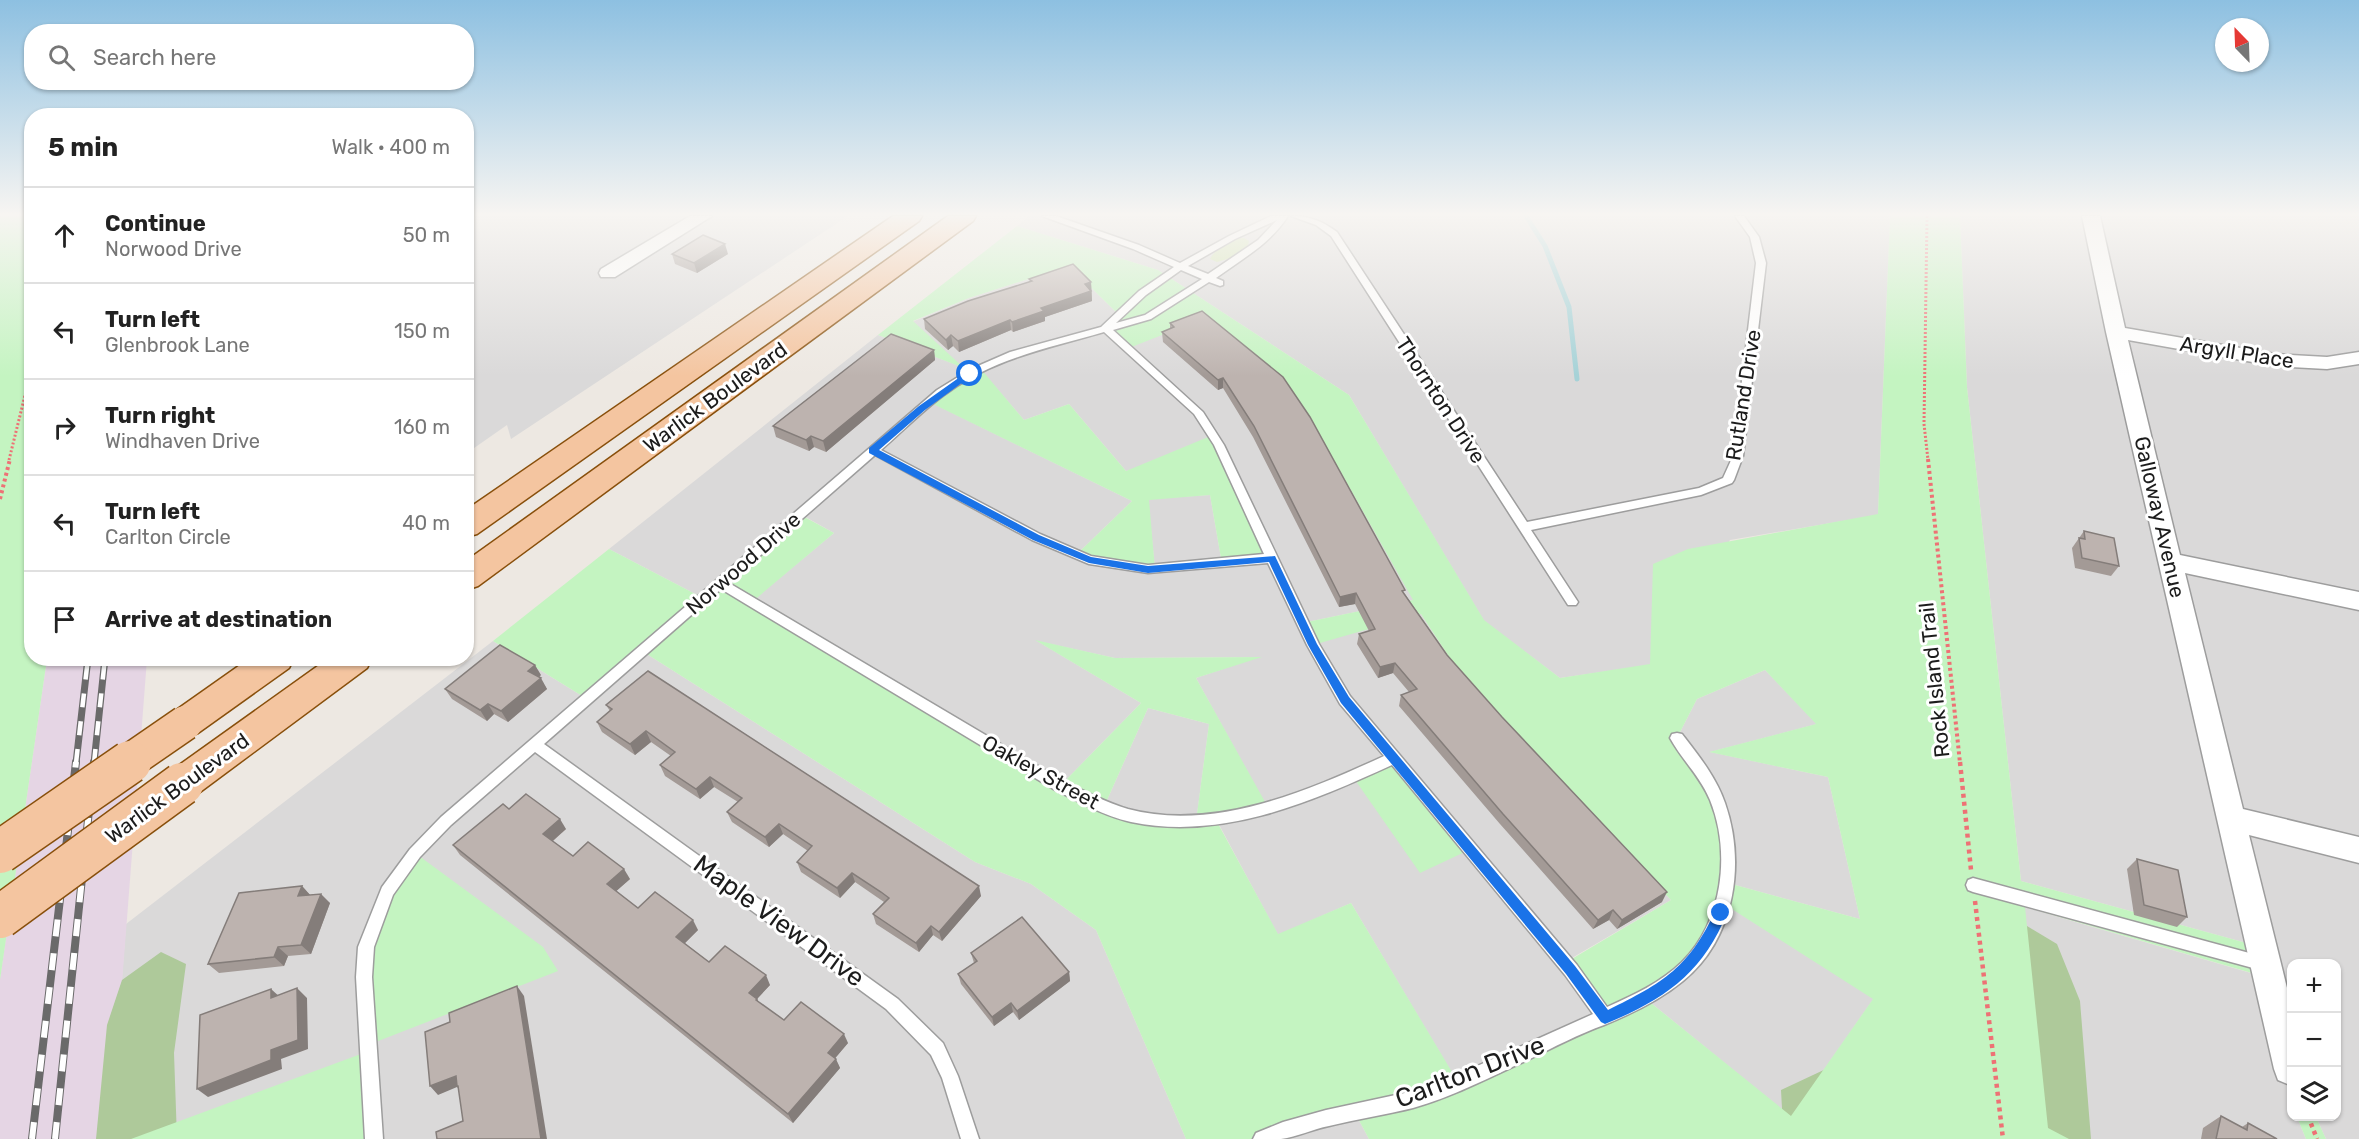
<!DOCTYPE html>
<html lang="en">
<head>
<meta charset="utf-8">
<style>
  :root { --surface:#fff; --page:#f6f6f6; --text:#222; --muted:#767676; --line:#e0e0e0 }
  body { margin:0; font-family:Rubik,sans-serif; background:var(--page); color:var(--text) }
  .controls { position:absolute; right:18px; bottom:18px; display:grid; overflow:hidden; border-radius:12px; box-shadow:0 2px 4px #0004 }
  .controls button { width:54px; height:54px; display:grid; place-items:center; padding:0; border:0; border-bottom:2px solid var(--line); background:var(--surface); color:var(--text); font:30px sans-serif }
  .compass { position:absolute; left:2215px; top:18px; width:54px; height:54px; border-radius:50%; background:var(--surface); box-shadow:0 2px 4px #0004; rotate:337deg }
  .stop { position:absolute; width:18px; height:18px; margin:-14px; border:4px solid #1a73e8; border-radius:50%; background:#fff }
  .stop.end { background:#1a73e8; border-color:#fff; box-shadow:0 2px 6px #0008 }
  .list { margin:0; padding:0; list-style:none }
  h2 { display:flex; justify-content:space-between; align-items:center; height:78px; margin:0; padding:0 24px; font-size:26px }
  h2 small { font-size:20px; font-weight:400; color:var(--muted) }
  .list li { display:grid; grid-template-columns:39px 1fr auto; gap:18px; align-items:center; box-sizing:border-box; height:96px; padding:0 24px; border-top:2px solid var(--line) }
  .list b { display:block; font-size:22px; white-space:nowrap }
  .list p { margin:0; font-size:20px; white-space:nowrap; color:var(--muted) }
  .list em { font-size:20px; font-style:normal; color:var(--muted) }
  .icon { flex:none; width:33px; height:33px; fill:none; stroke:currentColor; stroke-width:2; stroke-linecap:round; stroke-linejoin:round }
  .map { position:relative; flex:none; width:2359px; height:1139px; overflow:hidden }
  .search { position:absolute; background:var(--surface); box-shadow:0 2px 4px #0004; left:24px; top:24px; width:450px; height:66px; display:flex; align-items:center; gap:15px; box-sizing:border-box; padding:0 21px; border-radius:24px; color:var(--muted); font-size:22px }
  .panel { position:absolute; background:var(--surface); box-shadow:0 2px 4px #0004; left:24px; top:108px; width:450px; height:558px; border-radius:24px }
  .map>svg:first-child { display:block }
</style>
</head>
<body>
<div class="map">
<svg width="2359" height="1139" viewBox="0 0 2359 1139">
  <rect width="100%" height="100%" fill="#ede8e2"/>
  <!-- residential -->
  <g fill="#dad9d9" fill-rule="evenodd">
    <polygon points="466,216 848,216 511,439 507,425 467,453"/>
    <polygon points="1029,216 1890,216 1878,515 1730,540 1650,665 1560,678 1484,621 1349,395 1158,270 1017,226"/>
    <polygon points="1960,216 2359,216 2359,1139 2326,1139 2316,1117 2336,1116 2336,964 2292,964 2292,1116 2297,1117 2306,1139 2069,1139 2048,1128 2024,907 2268,978 2261,947 2021,881 1967,387"/>
    <path d="M1069,266L1118,314L1208,317L1284,379L1313,423L1414,600L1302,623L1421,614L1455,666L1671,900L1565,962L1605,1017L1458,1083L1351,903L1278,935L1216,819L1268,809L1196,678L1259,657L1115,658L1037,641L1141,703L1060,786L751,602L834,533L800,514L703,598L609,549L878,335L962,367L912,322L969,298ZM980,369L1024,420L1069,404L1126,471L1219,445L1222,564L1210,495L1148,499L1155,569L1077,554L1132,501L930,402Z"/>
    <polygon points="493,641 587,699 642,651 975,862 1031,884 1096,930 1186,1139 110,1139 126,924"/>
    <polygon points="1765,670 1817,724 1710,752 1828,777 1860,919 1728,883 1677,738 1697,699"/>
    <polygon points="1148,708 1209,724 1196,822 1104,807"/>
    <polygon points="1723,903 1874,998 1791,1117 1645,998"/>
    <polygon points="1354,1111 1369,1139 1262,1139"/>
  </g>
  <!-- industrial -->
  <polygon fill="#e5d5e4" points="47,659 147,659 110,1139 0,1139 0,979"/>
  <!-- grass -->
  <path fill="#cee3ab" d="M1244,238L1249,241L1248,245L1231,258L1217,262L1210,259C1215,248 1232,238 1244,238Z"/>
  <!-- forest -->
  <g fill="#aec99a">
    <polygon points="1984,913 2027,926 2057,944 2080,1001 2091,1139 1794,1139 1783,1127 1781,1090 1828,1068"/>
    <polygon points="161,952 186,964 174,1053 177,1139 96,1139 107,1025 122,980"/>
  </g>
  <!-- park -->
  <g fill="#c4f4c1" fill-rule="evenodd">
    <polygon points="0,216 31,216 32,658 47,659 0,980"/>
    <path d="M1890,216H1960L1967,387L2021,881L2261,947L2269,978L2025,907L2048,1128L2069,1139H1369L1354,1111L1262,1139H1186L1096,930L1031,884L975,862L642,651L587,699L493,641L609,549L703,598L799,514L834,533L752,602L1060,786L1141,703L1035,640L1115,658L1262,657L1196,678L1269,809L1216,820L1278,934L1351,903L1458,1082L1605,1018L1565,963L1671,900L1455,666L1421,614L1313,645L1302,623L1413,600L1313,423L1284,379L1208,317L1129,348L1105,328L1118,314L1069,266L969,298L913,321L964,368L878,335L1017,226L1158,270L1349,395L1484,620L1560,678L1650,664L1653,564L1688,549L1878,514ZM1765,670L1816,724L1709,752L1828,777L1860,919L1728,883L1719,807L1677,738L1697,699ZM1148,708L1209,724L1196,821L1104,807ZM1724,904L1873,999L1791,1116L1646,999L1711,936Z"/>
    <polygon points="981,369 1024,420 1069,404 1126,471 1213,435 1272,558 1222,564 1210,495 1149,500 1155,569 1076,555 1132,501 929,402"/>
    <polygon points="1392,759 1469,850 1420,873 1353,777"/>
    <polygon points="415,853 543,947 558,971 368,1045 374,921"/>
    <polygon points="369,1051 374,1139 131,1139"/>
    <polygon points="2297,1117 2316,1117 2326,1139 2306,1139"/>
  </g>
  <g fill="none" stroke-linecap="round" stroke-linejoin="round">
    <!-- stream -->
    <polyline stroke="#a6d2d7" stroke-width="5" points="1526,216 1545,246 1569,307 1577,379"/>
    <!-- service casing -->
    <g stroke="#9d9d9d" stroke-width="3">
      <g id="service">
        <path d="M1042,216H1056L1139,245L1180,263L1229,236L1271,216H1288C1270,244 1242,259 1216,278L1223,281V285L1220,286L1209,282L1151,319L1113,330L1203,412L1224,445L1319,644L1350,696L1577,965L1607,1007C1634,995 1660,983 1682,962C1723,921 1731,852 1710,800C1700,776 1682,760 1670,738L1672,734L1677,733L1682,734C1699,756 1716,777 1725,803C1746,863 1735,939 1683,981C1660,1000 1631,1014 1604,1025C1579,1034 1554,1047 1530,1059C1492,1076 1453,1097 1413,1108C1385,1115 1357,1119 1329,1126C1313,1129 1297,1137 1281,1139C1272,1139 1262,1139 1253,1139L1256,1133L1283,1122L1326,1110L1414,1091L1455,1076L1593,1014L1565,975L1392,765C1311,802 1222,841 1131,822C1104,816 1080,802 1055,790L721,589L544,744L898,999L943,1043L958,1076L979,1139H961L942,1078L931,1055L886,1009L535,752L451,825L420,857L393,895L374,947L372,977L383,1139H365L356,977L358,947L382,887L410,849L441,817L937,390L971,369L1010,352L1101,327L1139,291L1174,267L1133,249ZM1277,220L1258,240L1208,274L1188,266L1235,239ZM1181,270L1202,279L1145,315L1116,323L1146,295ZM1104,332L1194,414L1214,445L1264,554L1148,565L1091,556L1040,534L881,450C902,432 922,411 944,395C991,359 1049,348 1104,332ZM875,455L1032,540L1089,564L1148,573L1268,563L1307,645L1340,704L1384,756C1308,791 1213,832 1128,809C1105,802 1086,792 1065,782L729,583Z"/>
        <path d="M1291,216C1310,216 1322,221 1337,232L1527,522L1699,488L1723,478L1733,456L1756,263L1750,237L1735,216H1744L1759,237L1766,263L1743,456L1734,480L1732,483L1701,495L1531,530L1578,602L1576,605H1568L1331,236L1316,225Z"/>
        <polygon points="1973,878 2264,957 2269,959 2272,964 2269,969 2264,971 1973,892 1968,890 1966,885 1968,880"/>
      </g>
    </g>
    <!-- minor casing -->
    <g stroke="#9d9d9d" stroke-width="3">
      <g id="minor">
        <polygon points="690,216 712,216 615,277 601,277 599,273 601,269"/>
        <polygon points="2082,216 2100,216 2125,328 2275,354 2327,357 2359,352 2359,364 2327,369 2275,366 2128,340 2180,555 2359,592 2359,610 2185,573 2243,809 2359,837 2359,863 2249,835 2292,1008 2290,1085 2278,1080 2274,1069 2106,332"/>
      </g>
    </g>
    <!-- primary casing -->
    <g stroke="#884f0b" stroke-width="3">
      <g id="primary">
        <polygon points="893,216 922,216 919,221 477,534 466,537 466,510"/>
        <polygon points="948,216 976,216 973,221 478,586 466,590 466,561"/>
        <polygon points="250,658 294,658 289,668 198,733 185,738 172,733 167,723 172,713"/>
        <polygon points="329,658 372,658 367,668 196,795 182,800 168,795 163,784 168,773"/>
      </g>
    </g>
    <!-- path-far2 -->
    <g stroke="#ee7175" stroke-width="3" stroke-dasharray="2 2" stroke-linecap="butt">
      <polyline points="1927,216 1924,424 1928,460"/>
      <polyline points="9,460 32,367"/>
    </g>
    <!-- path-far1 -->
    <g stroke="#ee7175" stroke-width="4" stroke-dasharray="3 3" stroke-linecap="butt">
      <polyline points="1928,459 1960,763"/>
      <polyline points="0,499 10,459"/>
    </g>
    <!-- path -->
    <g stroke="#ee7175" stroke-width="4.5" stroke-dasharray="4 4" stroke-linecap="butt">
      <polyline points="1960,762 1971,870"/>
      <polyline points="1975,901 2003,1139"/>
      <polyline points="2308,1116 2317,1139"/>
    </g>
    <!-- service -->
    <use href="#service" fill="#fff" fill-rule="evenodd"/>
    <!-- minor -->
    <use href="#minor" fill="#fff" fill-rule="evenodd"/>
    <!-- primary -->
    <use href="#primary" fill="#f4c5a0" fill-rule="evenodd"/>
    <!-- rail-far1 casing -->
    <g stroke="#6a6a6a" stroke-width="7">
      <g id="rail-far1">
        <polyline points="76,763 88,658"/>
        <polyline points="94,763 105,658"/>
      </g>
    </g>
    <!-- rail casing -->
    <g stroke="#6a6a6a" stroke-width="8">
      <g id="rail">
        <polyline points="32,1139 76,762"/>
        <polyline points="55,1139 94,762"/>
      </g>
    </g>
    <!-- rail-far1 -->
    <use href="#rail-far1" stroke="#fff" stroke-width="4.5" stroke-dasharray="14" stroke-linecap="butt"/>
    <!-- rail -->
    <use href="#rail" stroke="#fff" stroke-width="6" stroke-dasharray="17" stroke-linecap="butt"/>
    <!-- primary-bridge-far1 casing -->
    <g stroke="#884f0b" stroke-width="37" stroke-linecap="butt">
      <polyline id="primary-bridge-far1" points="127,763 185,723"/>
    </g>
    <!-- primary-bridge casing -->
    <g stroke="#884f0b" stroke-width="45" stroke-linecap="butt">
      <g id="primary-bridge">
        <polyline points="0,852 130,762"/>
        <polyline points="0,917 182,784"/>
      </g>
    </g>
    <!-- primary-bridge-far1 -->
    <use href="#primary-bridge-far1" stroke="#f4c5a0" stroke-width="34"/>
    <!-- primary-bridge -->
    <use href="#primary-bridge" stroke="#f4c5a0" stroke-width="42"/>
  </g>
  <!-- wall -->
  <g fill="#a39a96">
    <polygon points="672,254 728,254 697,273 675,264"/>
    <polygon points="1029,279 1091,282 1092,301 1045,317 1045,321 1013,332 1011,330 959,352 953,346 948,350 925,329 924,319 1030,282"/>
    <polygon points="1202,311 1405,594 1447,655 1662,902 1617,929 1609,920 1593,929 1500,824 1399,706 1401,695 1409,692 1393,673 1378,678 1357,644 1359,634 1369,631 1355,604 1339,607 1253,437 1223,388 1218,390 1163,342 1162,332 1170,329 1170,323"/>
    <polygon points="934,350 935,360 826,452 814,447 809,451 776,437 773,426"/>
    <polygon points="2084,531 2119,566 2111,576 2075,568 2072,548"/>
    <polygon points="541,675 539,677 547,689 508,722 494,714 487,721 452,699 445,689"/>
    <polygon points="606,705 981,896 942,941 933,935 919,952 876,924 873,914 884,902 855,882 840,898 801,872 797,862 808,851 783,834 769,847 732,822 727,812 738,802 714,787 700,799 665,776 660,765 671,756 651,742 635,755 602,732 597,722 610,711"/>
    <polygon points="509,809 566,829 553,841 573,856 630,879 616,891 638,908 698,930 685,943 709,962 770,985 757,999 759,1003 784,1020 848,1043 835,1058 840,1068 793,1123 460,855 453,845"/>
    <polygon points="2137,859 2187,917 2177,927 2134,915 2127,869"/>
    <polygon points="302,886 310,895 330,903 311,954 288,956 284,966 219,973 208,964"/>
    <polygon points="971,953 1069,972 1070,981 1019,1020 1013,1012 994,1026 961,984 958,974 974,963"/>
    <polygon points="2221,1116 2242,1127 2248,1123 2277,1139 2201,1139 2203,1128"/>
  </g>
  <!-- shaded-wall -->
  <g fill="#847d7a">
    <polygon points="725,244 728,254 697,273 694,263"/>
    <polygon points="1091,282 1092,301 1045,317 1045,321 1013,332 1012,322 1041,308 1085,284"/>
    <polygon points="1010,320 1011,330 959,352 958,341"/>
    <polygon points="951,335 953,346 948,350 946,340"/>
    <polygon points="934,350 935,360 826,452 823,441"/>
    <polygon points="1223,378 1223,388 1218,390 1218,380"/>
    <polygon points="811,436 814,447 809,451 806,440"/>
    <polygon points="1356,593 1355,604 1339,607 1340,597"/>
    <polygon points="1395,663 1393,673 1378,678 1380,667"/>
    <polygon points="535,665 541,675 534,681 528,671"/>
    <polygon points="541,678 547,689 508,722 501,711"/>
    <polygon points="488,704 494,714 487,721 480,710"/>
    <polygon points="646,731 651,742 635,755 630,744"/>
    <polygon points="710,777 714,787 700,799 696,789"/>
    <polygon points="560,819 566,829 549,844 543,834"/>
    <polygon points="779,824 783,834 769,847 765,837"/>
    <polygon points="624,869 630,879 613,894 607,884"/>
    <polygon points="852,873 855,882 840,898 837,888"/>
    <polygon points="302,886 311,896 298,896"/>
    <polygon points="979,886 981,896 942,941 939,932"/>
    <polygon points="1667,892 1662,902 1617,929 1622,920"/>
    <polygon points="321,894 330,903 311,954 301,945"/>
    <polygon points="1613,910 1609,920 1593,929 1598,920"/>
    <polygon points="693,920 698,930 682,946 676,937"/>
    <polygon points="931,926 933,935 919,952 916,943"/>
    <polygon points="278,947 288,956 284,966 274,957"/>
    <polygon points="1069,972 1070,981 1019,1020 1017,1011"/>
    <polygon points="766,975 770,985 757,999 762,1008 749,993"/>
    <polygon points="517,986 524,996 547,1139 541,1139"/>
    <polygon points="297,988 307,998 308,1049 281,1059 282,1069 208,1097 197,1089"/>
    <polygon points="271,989 281,998 271,998"/>
    <polygon points="1011,1003 1013,1012 994,1026 992,1017"/>
    <polygon points="844,1034 848,1043 832,1062 828,1053"/>
    <polygon points="836,1059 840,1068 793,1123 788,1114"/>
    <polygon points="456,1076 465,1095 457,1087 438,1095 430,1086"/>
  </g>
  <!-- building -->
  <g fill="#bdb3af" stroke="#847d7a" stroke-width="1.5">
    <polygon points="703,235 725,244 694,263 672,254"/>
    <polygon points="1073,264 1091,282 1085,284 1091,291 1041,308 1044,311 1012,322 1010,320 958,341 951,335 946,340 924,319 968,301 1032,281 1029,279"/>
    <polygon points="1202,311 1283,377 1310,417 1405,590 1402,591 1447,655 1502,717 1667,892 1622,920 1613,910 1598,920 1503,814 1401,695 1417,689 1395,663 1380,667 1359,634 1375,629 1356,593 1340,597 1254,426 1223,378 1218,380 1162,332 1174,327 1170,323"/>
    <polygon points="891,334 934,350 823,441 811,436 806,440 773,426"/>
    <polygon points="2084,531 2114,538 2119,566 2082,558 2079,538 2085,539"/>
    <polygon points="500,645 535,665 528,671 541,678 501,711 488,704 480,710 445,689"/>
    <polygon points="648,671 979,886 939,932 931,926 916,943 873,914 889,898 881,892 852,873 837,888 797,862 812,846 779,824 765,837 727,812 742,798 710,777 696,789 660,765 675,752 646,731 630,744 597,722 612,709 606,705"/>
    <polygon points="526,794 560,819 543,834 573,856 588,842 624,869 607,884 638,908 655,892 693,920 676,937 709,962 725,946 766,975 749,993 757,999 756,1000 784,1020 801,1002 844,1034 828,1053 836,1059 788,1114 453,845 503,804 509,809"/>
    <polygon points="2137,859 2178,870 2187,917 2144,905"/>
    <polygon points="302,886 298,896 321,894 301,945 278,947 274,957 208,964 239,893"/>
    <polygon points="1022,917 1069,972 1017,1011 1011,1003 992,1017 958,974 977,961 971,953"/>
    <polygon points="517,986 541,1139 437,1139 436,1132 463,1121 458,1086 457,1086 456,1076 430,1086 425,1032 450,1022 449,1013"/>
    <polygon points="297,988 298,1040 271,1050 271,1060 197,1089 200,1015 271,989 271,998"/>
    <polygon points="2221,1116 2247,1130 2248,1123 2277,1139 2216,1139"/>
  </g>
  <!-- sky -->
  <linearGradient id="sky" x2="0" y2="1"><stop stop-color="#8dc0e1"/><stop offset="0.57" stop-color="#f7f5f2"/><stop offset="1" stop-color="#f7f5f2" stop-opacity="0"/></linearGradient>
  <rect width="2359" height="376" fill="url(#sky)"/>
  <!-- route -->
  <path fill="#1a73e8" d="M967,372L974,374L925,410L879,450L1039,535L1091,557L1148,566L1275,556L1317,644L1349,697L1575,966L1608,1010C1663,983 1690,967 1716,909H1725L1727,913C1703,973 1664,1000 1605,1024L1601,1022L1566,974L1341,703L1308,645L1269,562L1148,573L1089,563L1033,540L869,453V448L919,406Z"/>
  <g text-anchor="middle" dominant-baseline="central" stroke-width="6" stroke-linejoin="round" paint-order="stroke">
    <!-- street labels -->
    <g font-size="21" fill="#1c1c1c" stroke="#fff">
      <text transform="translate(2237 352) rotate(9)">Argyll Place</text>
      <text transform="translate(1743 395) rotate(-81)">Rutland Drive</text>
      <text transform="translate(715 397) rotate(-36)">Warlick Boulevard</text>
      <text transform="translate(1441 400) rotate(57)">Thornton Drive</text>
      <text transform="translate(2160 517) rotate(77)">Galloway Avenue</text>
      <text transform="translate(743 563) rotate(-41)">Norwood Drive</text>
      <text transform="translate(1934 680) rotate(-96)">Rock Island Trail</text>
      <text transform="translate(1041 772) rotate(29)">Oakley Street</text>
      <text transform="translate(177 788) rotate(-36)">Warlick Boulevard</text>
    </g>
    <!-- near-street labels -->
    <g font-size="26" fill="#1c1c1c" stroke="#fff">
      <text transform="translate(779 921) rotate(36)">Maple View Drive</text>
      <text transform="translate(1470 1072) rotate(-21)">Carlton Drive</text>
    </g>
  </g>
</svg>
<div class="controls">
<button>+</button>
<button>−</button>
<button><svg class="icon" aria-label="layers" viewBox="0 0 24 24"><path d="M12 4l9 5-9 5-9-5zM3 14l9 5 9-5"/></svg></button>
</div>
<svg class="compass" viewBox="-18 -18 36 36"><path d="M0-13l5 13h-10z" fill="#e53935"/><path d="M0 13l5-13h-10z" fill="#767676"/></svg>
<div class="stop" style="left:970px;top:374px"></div>
<div class="stop end" style="left:1721px;top:913px"></div>
<div class="search"><svg class="icon" aria-label="search" viewBox="0 0 24 24"><circle cx="10" cy="10" r="6"/><path d="M15 15l6 6"/></svg>Search here</div>
<section class="panel">
<h2>5 min<small>Walk · 400 m</small></h2>
<ul class="list">
<li><svg class="icon" aria-label="ahead" viewBox="0 0 24 24"><path d="M12 20V5M6 11l6-6 6 6"/></svg><div><b>Continue</b><p>Norwood Drive</p></div><em>50 m</em></li>
<li><svg class="icon" aria-label="left" viewBox="0 0 24 24"><path d="M17 20v-9H6M10 6l-5 5 5 5"/></svg><div><b>Turn left</b><p>Glenbrook Lane</p></div><em>150 m</em></li>
<li><svg class="icon" aria-label="right" viewBox="0 0 24 24"><path d="M7 20v-9h11M14 6l5 5-5 5"/></svg><div><b>Turn right</b><p>Windhaven Drive</p></div><em>160 m</em></li>
<li><svg class="icon" aria-label="left" viewBox="0 0 24 24"><path d="M17 20v-9H6M10 6l-5 5 5 5"/></svg><div><b>Turn left</b><p>Carlton Circle</p></div><em>40 m</em></li>
<li><svg class="icon" aria-label="arrive" viewBox="0 0 24 24"><path d="M6 21V4h12l-3 4 3 4H6"/></svg><div><b>Arrive at destination</b></div></li>
</ul>
</section>
</div>
</body>
</html>
